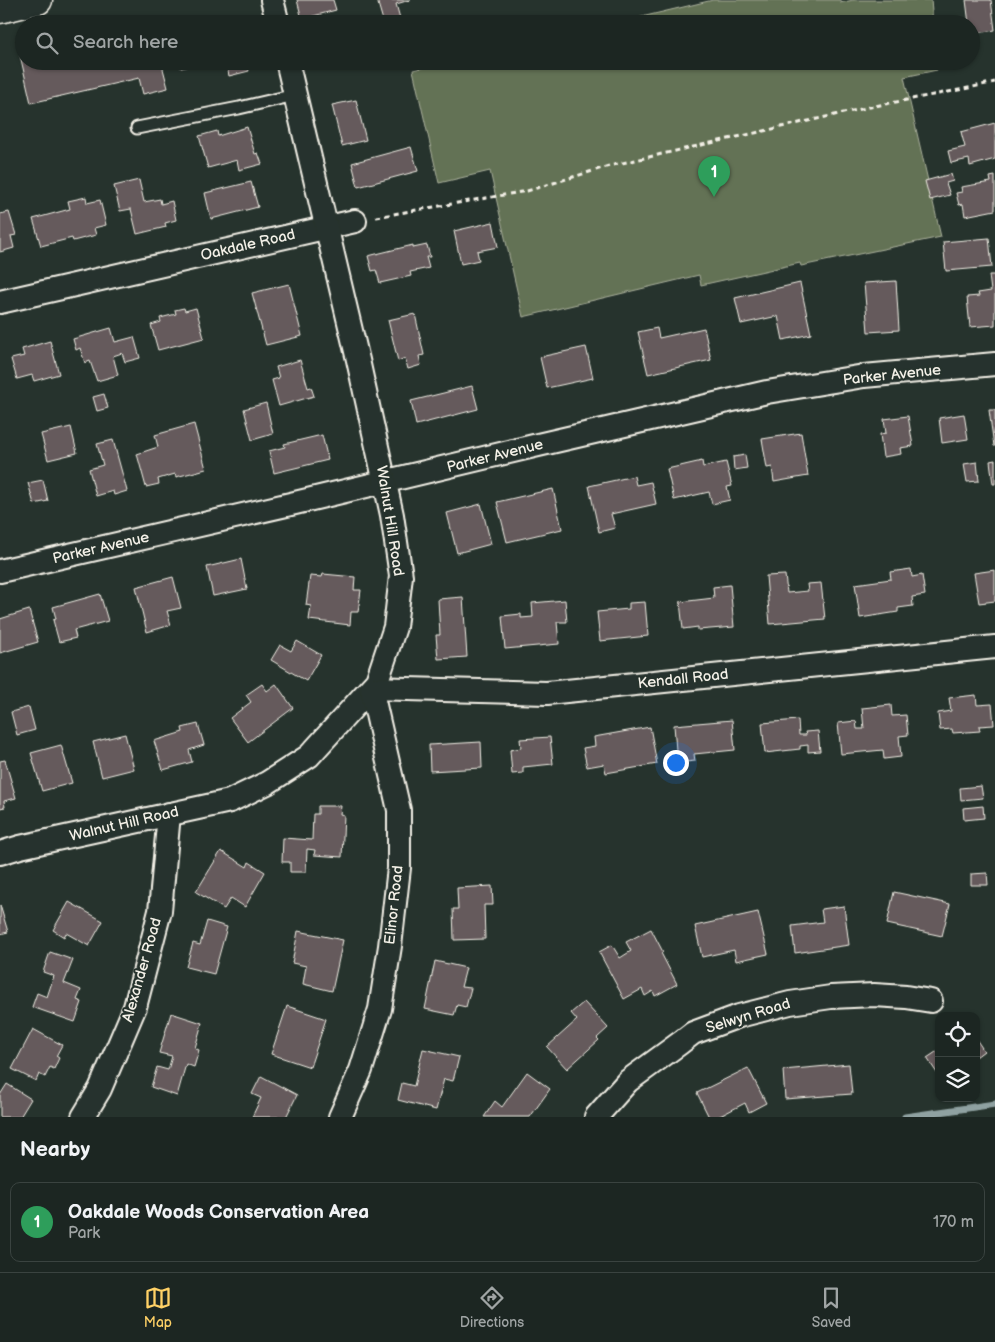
<!DOCTYPE html>
<html lang="en">
<head>
<meta charset="utf-8">
<style>
  :root { --surface:#1c2622; --page:#252e2a; --text:#f1f3f6; --muted:#a0a5a5; --line:#3a4340; --accent:#ffd166 }
  body { margin:0; font-family:"Balsamiq Sans",sans-serif; background:var(--page); color:var(--text) }
  .controls { position:absolute; right:15px; bottom:15px; display:grid; overflow:hidden; border-radius:10px; box-shadow:0 1px 4px #0004 }
  .controls button { width:45px; height:45px; display:grid; place-items:center; padding:0; border:0; border-bottom:1px solid var(--line); background:var(--surface); color:var(--text); font:25px sans-serif }
  .you { position:absolute; left:675px; top:762px; width:18px; height:18px; margin:-12px; border:4px solid #fff; border-radius:50%; background:#1a73e8; box-shadow:0 0 0 8px #1a73e833 }
  .badge { display:grid; place-items:center; width:32px; height:32px; border-radius:50%; background:var(--accent); color:#fff; font-size:16px; font-weight:700 }
  .pin { position:absolute; translate:-50% -41px; filter:drop-shadow(0 1px 2px #0008) }
  .pin::after { content:''; position:absolute; top:26px; width:18px; height:15px; background:inherit; clip-path:polygon(0 0,100% 0,50% 100%) }
  .list { margin:0; padding:0; list-style:none }
  h2 { display:flex; justify-content:space-between; align-items:center; height:65px; margin:0; padding:0 20px; font-size:21px }
  h2 small { font-size:16px; font-weight:400; color:var(--muted) }
  .list li { display:grid; grid-template-columns:32px 1fr auto; gap:15px; align-items:center; box-sizing:border-box; height:80px; margin:0 10px 10px; padding:0 10px; border:1px solid var(--line); border-radius:10px }
  .list b { display:block; font-size:19px; white-space:nowrap }
  .list p { margin:0; font-size:16px; white-space:nowrap; color:var(--muted) }
  .list em { font-size:16px; font-style:normal; color:var(--muted) }
  .icon { flex:none; width:28px; height:28px; fill:none; stroke:currentColor; stroke-width:2; stroke-linecap:round; stroke-linejoin:round }
  .map { position:relative; flex:none; width:995px; height:1117px; overflow:hidden }
  .search { position:absolute; background:var(--surface); box-shadow:0 1px 4px #0004; left:15px; right:15px; top:15px; height:55px; display:flex; align-items:center; gap:12px; box-sizing:border-box; padding:0 18px; border-radius:28px; color:var(--muted); font-size:19px }
  .sheet { height:155px; background:var(--surface) }
  nav { display:flex; justify-content:space-around; align-items:center; box-sizing:border-box; height:70px; border-top:1px solid var(--line); background:var(--surface); font-size:14px; color:var(--muted) }
  nav a { display:grid; justify-items:center; gap:2px }
  nav .on { color:var(--accent) }
  .map>svg:first-child { display:block }
</style>
</head>
<body>
<div class="map">
<svg width="995" height="1117" viewBox="0 0 995 1117">
  <rect width="100%" height="100%" fill="#26332d"/>
  <filter id="ink" filterUnits="userSpaceOnUse"><feTurbulence type="fractalNoise" baseFrequency=".02" numOctaves="2"/><feDisplacementMap in="SourceGraphic" scale="10" xChannelSelector="R" yChannelSelector="G"/><feConvolveMatrix kernelMatrix="1 2 1 2 8 2 1 2 1" color-interpolation-filters="sRGB"/></filter>
  <g filter="url(#ink)">
    <!-- green -->
    <g fill="#647254" stroke="#acb29e">
      <polygon points="713,0 840,0 840,3 853,0 931,0 933,24 612,24"/>
      <polygon points="451,61 936,61 937,70 904,77 941,237 801,266 800,263 701,285 699,275 523,317 490,171 439,183 413,70"/>
    </g>
    <g fill="none" stroke-linecap="round" stroke-linejoin="round">
      <!-- stream -->
      <polyline stroke="#8fa1a1" stroke-width="7" points="905,1117 995,1104"/>
    </g>
    <!-- building -->
    <g fill="#655a5c" stroke="#f4f1e8">
      <polygon points="297,0 333,0 336,10 302,19"/>
      <polygon points="377,0 410,0 396,4 401,22 395,24 384,24"/>
      <polygon points="966,0 991,0 995,30 971,34 971,24 969,24"/>
      <polygon points="235,15 237,24 213,24 212,20"/>
      <polygon points="24,54 24,61 161,61 168,88 143,94 139,78 31,103 20,55"/>
      <polygon points="179,61 203,61 204,63 181,68"/>
      <polygon points="226,61 246,61 249,71 229,76"/>
      <polygon points="356,100 366,140 342,146 332,105"/>
      <polygon points="995,123 995,159 970,166 969,159 951,163 948,151 965,147 961,132"/>
      <polygon points="247,127 255,154 258,153 262,164 239,170 237,160 208,168 199,136 217,131 218,136"/>
      <polygon points="411,147 418,171 358,187 352,163"/>
      <polygon points="951,174 953,181 946,183 950,195 930,200 925,181"/>
      <polygon points="995,176 995,210 965,216 963,204 959,205 956,193 962,192 961,187 991,182 990,177"/>
      <polygon points="139,180 144,202 160,199 161,204 172,201 176,220 165,223 166,227 137,234 131,209 120,211 114,186"/>
      <polygon points="251,182 258,207 211,219 205,193"/>
      <polygon points="86,197 87,203 100,200 106,225 94,228 96,235 73,241 72,238 41,246 33,219 70,209 68,201"/>
      <polygon points="9,212 16,235 11,236 14,248 0,252 0,214"/>
      <polygon points="493,222 498,247 477,251 479,260 461,264 454,231"/>
      <polygon points="989,238 992,267 946,271 943,242"/>
      <polygon points="413,245 413,248 427,245 430,257 426,257 429,268 410,272 411,276 380,283 376,270 372,271 368,256"/>
      <polygon points="989,275 995,275 995,325 970,327 967,297 979,296 978,293 991,291"/>
      <polygon points="896,281 899,330 868,332 864,283"/>
      <polygon points="800,283 811,334 783,340 778,316 741,324 735,298"/>
      <polygon points="289,284 302,336 266,345 252,293"/>
      <polygon points="184,308 185,311 196,308 204,338 158,350 151,325 161,322 160,318 176,314 175,310"/>
      <polygon points="415,314 424,355 419,356 421,365 408,369 405,358 398,361 388,320"/>
      <polygon points="111,328 115,342 134,337 140,358 125,362 122,353 113,356 118,375 97,381 90,361 85,363 80,348 76,350 73,339"/>
      <polygon points="657,328 659,338 704,328 711,360 648,374 638,332"/>
      <polygon points="50,341 59,374 34,381 32,375 17,379 11,359 24,356 22,349"/>
      <polygon points="586,347 593,378 547,388 540,357"/>
      <polygon points="300,360 308,388 311,387 314,396 279,406 272,380 279,378 276,367"/>
      <polygon points="472,386 478,409 416,425 411,401"/>
      <polygon points="104,394 108,408 97,411 93,397"/>
      <polygon points="266,403 273,434 252,440 244,409"/>
      <polygon points="989,410 995,410 995,446 994,446"/>
      <polygon points="964,414 968,439 942,443 939,418"/>
      <polygon points="908,416 913,446 900,448 901,454 883,457 880,434 886,433 884,419"/>
      <polygon points="194,424 206,469 176,477 175,474 158,479 159,484 146,487 137,454 158,447 155,435"/>
      <polygon points="71,427 77,453 48,460 41,434"/>
      <polygon points="801,433 808,476 774,482 772,467 767,468 762,439"/>
      <polygon points="322,435 328,460 274,473 269,451 285,447 284,444"/>
      <polygon points="113,440 127,491 114,495 113,491 96,496 89,469 103,465 97,444"/>
      <polygon points="745,455 747,468 734,470 733,457"/>
      <polygon points="995,460 995,484 993,484 990,461"/>
      <polygon points="702,461 703,467 726,462 732,486 727,487 730,500 712,504 709,492 674,500 667,469"/>
      <polygon points="977,462 979,481 967,482 964,464"/>
      <polygon points="634,476 636,485 651,482 656,504 611,514 615,528 599,532 589,486"/>
      <polygon points="43,480 48,501 34,504 28,483"/>
      <polygon points="553,489 562,529 507,542 497,502"/>
      <polygon points="481,504 491,544 457,553 447,513"/>
      <polygon points="241,559 247,589 213,596 207,567"/>
      <polygon points="911,569 912,577 922,575 925,595 912,597 913,606 898,608 898,612 860,618 855,584 891,579 890,572"/>
      <polygon points="995,570 995,601 979,603 974,573"/>
      <polygon points="323,574 355,577 354,590 361,590 358,612 351,612 350,625 309,620 311,606 306,605 310,576 322,577"/>
      <polygon points="785,575 787,593 808,591 807,584 821,583 825,619 770,624 766,576"/>
      <polygon points="173,577 181,608 167,611 171,625 147,632 136,587"/>
      <polygon points="730,585 734,627 698,630 698,627 683,629 680,602 714,598 713,587"/>
      <polygon points="100,594 108,621 74,630 76,638 59,642 53,620 56,619 53,607"/>
      <polygon points="463,597 467,657 438,659 436,635 440,635 438,599"/>
      <polygon points="565,600 567,622 557,622 559,644 505,649 502,616 521,614 521,618 533,617 532,603"/>
      <polygon points="645,602 648,636 600,641 597,612 629,609 629,603"/>
      <polygon points="29,610 38,642 0,653 0,619"/>
      <polygon points="297,641 321,655 306,681 271,660 280,645 291,651"/>
      <polygon points="262,684 267,691 276,684 293,708 248,742 230,718 251,702 246,695"/>
      <polygon points="976,695 977,705 992,704 994,725 979,726 980,731 953,733 952,729 940,730 938,713 951,711 949,698"/>
      <polygon points="891,705 892,716 906,715 908,735 899,736 901,757 884,759 883,750 841,754 838,723 856,721 857,729 864,729 862,708"/>
      <polygon points="29,707 35,730 17,735 11,712"/>
      <polygon points="732,720 735,750 694,754 695,761 677,763 674,725"/>
      <polygon points="798,720 799,735 806,735 805,732 818,731 820,751 808,752 808,745 800,746 800,749 765,753 762,723"/>
      <polygon points="198,724 204,745 189,750 192,762 163,770 154,741 183,732 182,728"/>
      <polygon points="650,727 657,764 606,773 604,764 587,767 583,748 595,746 594,737"/>
      <polygon points="125,734 134,769 102,777 93,742"/>
      <polygon points="550,737 553,764 523,767 523,773 512,774 510,750 521,748 520,739"/>
      <polygon points="481,742 482,768 430,771 429,745"/>
      <polygon points="61,745 72,783 42,791 31,753"/>
      <polygon points="5,760 16,798 4,801 5,807 0,808 0,761"/>
      <polygon points="981,786 983,798 961,800 960,788"/>
      <polygon points="318,806 341,806 340,814 344,815 342,857 314,855 315,850 307,849 306,872 290,872 290,862 282,862 283,838 312,840 313,814 318,814"/>
      <polygon points="983,806 984,818 964,820 963,808"/>
      <polygon points="221,851 247,867 249,862 265,872 245,907 231,898 224,909 196,892"/>
      <polygon points="987,873 988,885 971,885 971,874"/>
      <polygon points="492,886 493,905 484,905 485,939 454,940 453,909 458,909 457,888"/>
      <polygon points="894,892 950,904 942,936 887,924"/>
      <polygon points="69,902 103,921 89,946 66,933 64,937 53,930"/>
      <polygon points="0,905 8,932 0,934"/>
      <polygon points="844,906 849,945 795,953 792,926 823,922 821,909"/>
      <polygon points="758,912 768,954 736,961 734,950 702,957 695,926"/>
      <polygon points="207,921 227,927 214,974 186,967 193,943 200,945"/>
      <polygon points="651,929 663,952 661,953 677,984 655,996 653,991 645,996 642,989 624,999 599,952 612,945 620,958 631,951 626,942"/>
      <polygon points="298,931 343,940 332,991 303,984 306,966 292,963"/>
      <polygon points="50,952 73,960 64,983 81,990 77,1000 82,1002 75,1022 32,1007 37,993 47,997 54,976 43,972"/>
      <polygon points="435,961 466,968 461,987 471,988 466,1007 457,1005 454,1015 425,1009"/>
      <polygon points="584,1002 608,1028 597,1038 599,1040 567,1069 547,1047 577,1020 571,1013"/>
      <polygon points="287,1006 326,1019 310,1067 271,1054"/>
      <polygon points="171,1013 202,1023 195,1048 199,1050 194,1067 186,1064 177,1096 151,1087 157,1067 168,1070 172,1056 159,1053"/>
      <polygon points="33,1029 62,1045 56,1056 59,1058 54,1069 50,1067 45,1077 39,1074 36,1081 12,1069"/>
      <polygon points="976,1039 984,1051 976,1057"/>
      <polygon points="423,1049 459,1057 453,1081 444,1079 436,1110 398,1100 402,1083 414,1086"/>
      <polygon points="939,1050 939,1076 927,1058"/>
      <polygon points="849,1064 852,1094 785,1099 783,1070"/>
      <polygon points="748,1068 766,1103 749,1112 745,1103 718,1117 709,1117 697,1093"/>
      <polygon points="527,1072 550,1089 530,1117 484,1117 495,1101 502,1107"/>
      <polygon points="261,1076 297,1095 286,1117 252,1117 261,1098 252,1094"/>
      <polygon points="7,1084 31,1099 20,1117 0,1117 0,1095"/>
    </g>
    <g fill="none" stroke-linecap="round" stroke-linejoin="round">
      <!-- lane casing -->
      <g stroke="#f4f1e8" stroke-width="15">
        <polyline id="lane" points="137,128 239,108 295,95"/>
      </g>
      <!-- street casing -->
      <g stroke="#f4f1e8" stroke-width="26">
        <g id="street">
          <polyline points="272,0 278,24"/>
          <polyline points="0,302 355,221"/>
          <polyline points="0,571 295,503 538,445 767,392 864,376 995,364"/>
          <polyline points="0,853 20,847 230,801 267,783 309,756 377,681 395,627 401,576 392,515 358,360 287,61"/>
          <polyline points="83,1117 100,1089 135,1007 160,911 169,814"/>
          <polyline points="340,1117 361,1070 380,1009 390,946 399,868 399,810 371,688 547,693 995,647"/>
          <polyline points="596,1117 628,1081 680,1043 693,1033 739,1016 790,1003 831,997 874,995 906,997 931,1001"/>
        </g>
      </g>
      <!-- highway casing -->
      <g stroke="#f4f1e8" stroke-width="31">
        <polyline id="highway" points="0,9 38,0"/>
      </g>
      <!-- path -->
      <polyline stroke="#f4f1e8" stroke-width="3" stroke-dasharray="5 4" stroke-linecap="butt" points="376,217 527,191 609,166 870,107 964,89 995,82"/>
      <!-- lane -->
      <use href="#lane" stroke="#26332d" stroke-width="11"/>
      <!-- street -->
      <use href="#street" stroke="#26332d" stroke-width="22"/>
      <!-- highway -->
      <use href="#highway" stroke="#26332d" stroke-width="28"/>
    </g>
  </g>
  <g text-anchor="middle" dominant-baseline="central" stroke-width="4" stroke-linejoin="round" paint-order="stroke">
    <!-- street labels -->
    <g font-size="15" fill="#f4f1e8" stroke="#26332d">
      <text transform="translate(248 245) rotate(-13)">Oakdale Road</text>
      <text transform="translate(892 375) rotate(-6)">Parker Avenue</text>
      <text transform="translate(495 456) rotate(-14)">Parker Avenue</text>
      <text transform="translate(390 521) rotate(81)">Walnut Hill Road</text>
      <text transform="translate(101 548) rotate(-13)">Parker Avenue</text>
      <text transform="translate(683 679) rotate(-6)">Kendall Road</text>
      <text transform="translate(124 824) rotate(-13)">Walnut Hill Road</text>
      <text transform="translate(394 905) rotate(-84)">Elinor Road</text>
      <text transform="translate(142 970) rotate(-74)">Alexander Road</text>
      <text transform="translate(748 1016) rotate(-17)">Selwyn Road</text>
    </g>
  </g>
</svg>
<div class="controls">
<button><svg class="icon" aria-label="locate" viewBox="0 0 24 24"><circle cx="12" cy="12" r="6"/><path d="M12 2v4M12 18v4M2 12h4M18 12h4"/></svg></button>
<button><svg class="icon" aria-label="layers" viewBox="0 0 24 24"><path d="M12 4l9 5-9 5-9-5zM3 14l9 5 9-5"/></svg></button>
</div>
<div class="you"></div>
<div class="pin badge" style="left:714px;top:197px;background:#2e9e5b">1</div>
<div class="search"><svg class="icon" aria-label="search" viewBox="0 0 24 24"><circle cx="10" cy="10" r="6"/><path d="M15 15l6 6"/></svg>Search here</div>
</div>
<section class="sheet">
<h2>Nearby<small></small></h2>
<ul class="list">
<li><span class="badge" style="background:#2e9e5b">1</span><div><b>Oakdale Woods Conservation Area</b><p>Park</p></div><em>170 m</em></li>
</ul>
</section>
<nav>
<a class="on"><svg class="icon" aria-label="map" viewBox="0 0 24 24"><path d="M3 6l6-2 6 2 6-2v14l-6 2-6-2-6 2zM9 4v14M15 6v14"/></svg>Map</a>
<a><svg class="icon" aria-label="directions" viewBox="0 0 24 24"><path d="M12 3l9 9-9 9-9-9zM9 14v-3h6M13 9l2 2-2 2"/></svg>Directions</a>
<a><svg class="icon" aria-label="saved" viewBox="0 0 24 24"><path d="M7 4h10v16l-5-4-5 4z"/></svg>Saved</a>
</nav>
</body>
</html>
